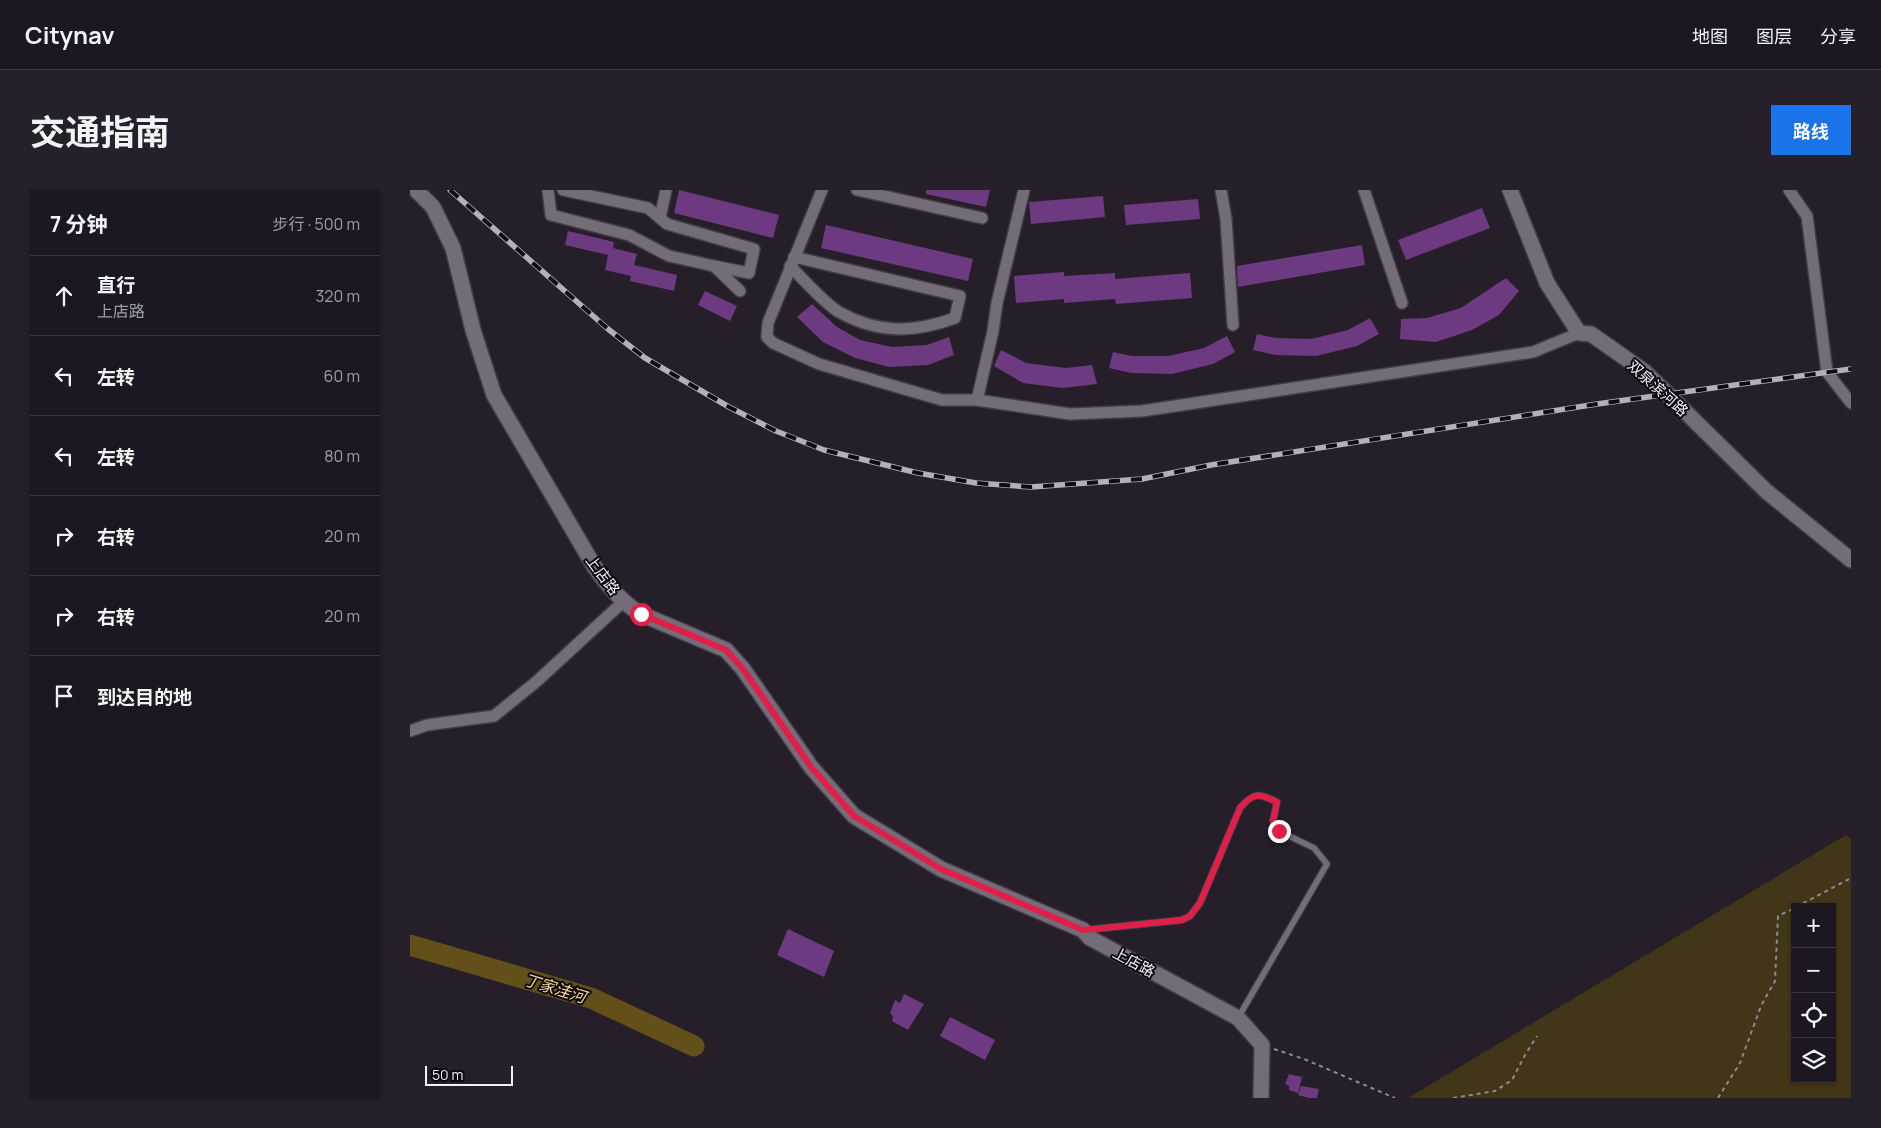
<!DOCTYPE html>
<html lang="zh">
<head>
<meta charset="utf-8">
<style>
  :root { --surface:#1c1720; --page:#252029; --text:#f1f3f6; --muted:#a09fa5; --line:#3a363e; --accent:#1a73e8 }
  body { margin:0; font-family:Manrope,"Noto Sans SC",sans-serif; background:var(--page); color:var(--text) }
  .controls { position:absolute; right:15px; bottom:15px; display:grid; overflow:hidden; border-radius:0px; box-shadow:0 1px 4px #0004 }
  .controls button { width:45px; height:45px; display:grid; place-items:center; padding:0; border:0; border-bottom:1px solid var(--line); background:var(--surface); color:var(--text); font:25px sans-serif }
  .scale { position:absolute; left:15px; bottom:12px; width:88px; box-sizing:border-box; padding-left:5px; border:2px solid #f5f0f8; border-top:0; font-size:14px; line-height:18px; white-space:nowrap; color:#f5f0f8; -webkit-text-stroke:4px #0e0a0f; paint-order:stroke }
  .stop { position:absolute; width:15px; height:15px; margin:-11px; border:4px solid #e11d48; border-radius:50%; background:#fff }
  .stop.end { background:#e11d48; border-color:#fff; box-shadow:0 1px 5px #0008 }
  .list { margin:0; padding:0; list-style:none }
  h2 { display:flex; justify-content:space-between; align-items:center; height:65px; margin:0; padding:0 20px; font-size:21px }
  h2 small { font-size:16px; font-weight:400; color:var(--muted) }
  .list li { display:grid; grid-template-columns:32px 1fr auto; gap:15px; align-items:center; box-sizing:border-box; height:80px; padding:0 20px; border-top:1px solid var(--line) }
  .list b { display:block; font-size:19px; white-space:nowrap }
  .list p { margin:0; font-size:16px; white-space:nowrap; color:var(--muted) }
  .list em { font-size:16px; font-style:normal; color:var(--muted) }
  .icon { flex:none; width:28px; height:28px; fill:none; stroke:currentColor; stroke-width:2; stroke-linecap:round; stroke-linejoin:round }
  .map { position:relative; flex:none; width:1441px; height:908px; overflow:hidden; border-radius:0px }
  header { display:flex; align-items:center; gap:30px; box-sizing:border-box; height:70px; padding:0 25px; background:var(--surface); border-bottom:1px solid var(--line) }
  header strong { font-size:24px }
  nav { display:flex; gap:28px; margin-inline-start:auto; font-size:18px }
  .intro { display:flex; align-items:center; justify-content:space-between; box-sizing:border-box; height:120px; padding:0 30px }
  h1 { margin:0; font-size:35px }
  .button { padding:12px 22px; border-radius:0px; background:var(--accent); color:#fff; font-size:18px; font-weight:700 }
  main { display:flex; gap:30px; padding:0 30px }
  aside { flex:1; background:var(--surface); border-radius:0px; box-shadow:0 1px 4px #0004 }
  .map>svg:first-child { display:block }
</style>
</head>
<body>
<header>
<strong>Citynav</strong>
<nav><a>地图</a><a>图层</a><a>分享</a></nav>
</header>
<div class="intro"><h1>交通指南</h1><a class="button">路线</a></div>
<main>
<aside>
<h2>7 分钟<small>步行 · 500 m</small></h2>
<ul class="list">
<li><svg class="icon" aria-label="ahead" viewBox="0 0 24 24"><path d="M12 20V5M6 11l6-6 6 6"/></svg><div><b>直行</b><p>上店路</p></div><em>320 m</em></li>
<li><svg class="icon" aria-label="left" viewBox="0 0 24 24"><path d="M17 20v-9H6M10 6l-5 5 5 5"/></svg><div><b>左转</b></div><em>60 m</em></li>
<li><svg class="icon" aria-label="left" viewBox="0 0 24 24"><path d="M17 20v-9H6M10 6l-5 5 5 5"/></svg><div><b>左转</b></div><em>80 m</em></li>
<li><svg class="icon" aria-label="right" viewBox="0 0 24 24"><path d="M7 20v-9h11M14 6l5 5-5 5"/></svg><div><b>右转</b></div><em>20 m</em></li>
<li><svg class="icon" aria-label="right" viewBox="0 0 24 24"><path d="M7 20v-9h11M14 6l5 5-5 5"/></svg><div><b>右转</b></div><em>20 m</em></li>
<li><svg class="icon" aria-label="arrive" viewBox="0 0 24 24"><path d="M6 21V4h12l-3 4 3 4H6"/></svg><div><b>到达目的地</b></div></li>
</ul>
</aside>
<div class="map">
<svg width="1441" height="908" viewBox="0 0 1441 908">
  <rect width="100%" height="100%" fill="#261f2a"/>
  <!-- green -->
  <path fill="#423618" fill-rule="evenodd" d="M1436,645L1441,648V908H998ZM1385,717H1422V889H1385Z"/>
  <g fill="none" stroke-linecap="round" stroke-linejoin="round">
    <!-- river -->
    <polyline stroke="#634f1a" stroke-width="21" points="0,755 181,808 284,856"/>
  </g>
  <!-- building -->
  <g fill="#6d3a81">
    <polygon points="269,0 369,25 363,48 264,23"/>
    <polygon points="516,0 580,0 576,17 516,4"/>
    <polygon points="693,6 695,27 621,34 619,12"/>
    <polygon points="788,9 790,29 716,35 714,15"/>
    <polygon points="1072,18 1080,38 996,70 988,50"/>
    <polygon points="416,35 563,69 558,91 411,58"/>
    <polygon points="158,41 204,52 203,58 227,64 224,75 267,85 264,101 220,91 221,86 195,80 198,65 155,55"/>
    <polygon points="952,55 955,75 828,97 827,76"/>
    <polygon points="654,82 654,86 705,83 705,89 780,83 782,108 706,114 705,109 654,113 654,109 606,113 604,86"/>
    <polygon points="1096,88 1109,101 1089,125 1062,140 1026,152 990,149 991,129 1017,128 1051,118"/>
    <polygon points="295,101 327,116 320,131 288,115"/>
    <polygon points="402,114 427,137 450,150 482,157 517,155 539,147 544,165 518,175 479,177 445,168 413,152 387,127"/>
    <polygon points="960,128 969,144 947,156 906,166 865,165 843,160 847,144 866,148 901,149 938,140"/>
    <polygon points="817,146 825,162 803,174 762,184 721,183 699,178 703,162 722,166 758,166 794,158"/>
    <polygon points="591,160 616,173 656,178 682,175 687,194 653,198 613,193 584,176"/>
    <polygon points="378,739 424,761 414,787 367,765"/>
    <polygon points="494,804 514,814 498,840 482,831 483,826 480,823 485,810 490,813"/>
    <polygon points="540,827 585,850 575,870 530,846"/>
    <polygon points="879,884 892,887 888,903 879,900 879,896 875,894"/>
    <polygon points="891,896 909,899 907,908 899,908 888,905"/>
  </g>
  <g fill="none" stroke-linecap="round" stroke-linejoin="round">
    <!-- lane casing -->
    <g stroke="#423c45" stroke-width="8">
      <path id="lane" d="M675,740L772,730L780,726L790,713L830,618C844,602 848,603 867,612L863,631L869,641L904,658L917,674L828,828"/>
    </g>
    <!-- street casing -->
    <g stroke="#423c45" stroke-width="14">
      <g id="street">
        <polyline points="138,0 141,25 219,45 259,66 304,76 330,101"/>
        <polyline points="153,0 238,18 257,34 344,59 339,83 304,76"/>
        <polyline points="412,0 358,133 357,147 363,153 409,174 532,210 567,210 660,224 732,221 1123,162 1169,143"/>
        <polyline points="447,0 572,28"/>
        <polyline points="811,0 816,29 823,135"/>
        <polyline points="954,0 992,113"/>
        <polyline points="1379,0 1397,26 1417,182 1441,213"/>
        <polyline points="250,28 256,0"/>
        <path d="M380,76C392,88 416,115 429,122C468,144 504,143 545,128L550,106L384,67"/>
        <polyline points="567,210 583,141 587,113 614,0"/>
        <polyline points="0,541 17,535 84,526 126,492 214,411"/>
      </g>
    </g>
    <!-- secondary casing -->
    <g stroke="#423c45" stroke-width="18">
      <g id="secondary">
        <path d="M6,0L23,17L43,58L63,140L84,205L184,376C197,395 211,412 231,424L316,460L333,479L401,577L444,626L531,679L673,740L680,748L828,828L852,855L851,908"/>
        <polyline points="1100,0 1137,93 1169,143 1181,144 1235,182 1356,301 1441,370"/>
      </g>
    </g>
    <!-- path -->
    <g stroke="#8f8993" stroke-width="2" stroke-dasharray="4 4" stroke-linecap="butt">
      <polyline points="1386,717 1441,688"/>
      <polyline points="864,859 894,869 985,908"/>
      <polyline points="1043,908 1085,901 1102,890 1115,865 1127,846"/>
      <polyline points="1308,908 1330,873 1351,816 1365,791 1368,726 1385,718"/>
    </g>
    <!-- lane -->
    <use href="#lane" stroke="#756c79" stroke-width="5.5"/>
    <!-- street -->
    <use href="#street" stroke="#756c79" stroke-width="11"/>
    <!-- secondary -->
    <use href="#secondary" stroke="#756c79" stroke-width="15"/>
    <!-- rail casing -->
    <g stroke="#b5afb8" stroke-width="5.5">
      <polyline id="rail" points="40,0 198,139 235,168 319,217 366,241 414,260 508,283 566,293 621,297 732,289 801,275 1187,214 1441,179"/>
    </g>
    <!-- rail -->
    <use href="#rail" stroke="#0e0a0f" stroke-width="4" stroke-dasharray="11" stroke-linecap="butt"/>
  </g>
  <g fill="none" stroke-linecap="round" stroke-linejoin="round">
    <!-- route -->
    <path stroke="#e11d48" stroke-width="6" d="M231,424L316,460L333,479L401,577L444,626L531,679L673,740L772,730L780,726L790,713L830,618C844,602 848,603 867,612L863,631L869,641"/>
  </g>
  <g text-anchor="middle" dominant-baseline="central" stroke-width="4" stroke-linejoin="round" paint-order="stroke">
    <!-- street labels -->
    <g font-size="15" fill="#f5f0f8" stroke="#0e0a0f">
      <text transform="translate(1248 198) rotate(42)">双泉滨河路</text>
      <text transform="translate(193 385) rotate(53)">上店路</text>
      <text transform="translate(724 772) rotate(28)">上店路</text>
    </g>
    <!-- water labels -->
    <g font-size="16" font-style="italic" fill="#f9dc97" stroke="#0e0a0f">
      <text transform="translate(145 798) rotate(17)">丁家洼河</text>
    </g>
  </g>
</svg>
<div class="controls">
<button>+</button>
<button>−</button>
<button><svg class="icon" aria-label="locate" viewBox="0 0 24 24"><circle cx="12" cy="12" r="6"/><path d="M12 2v4M12 18v4M2 12h4M18 12h4"/></svg></button>
<button><svg class="icon" aria-label="layers" viewBox="0 0 24 24"><path d="M12 4l9 5-9 5-9-5zM3 14l9 5 9-5"/></svg></button>
</div>
<div class="scale">50 m</div>
<div class="stop" style="left:231px;top:424px"></div>
<div class="stop end" style="left:869px;top:641px"></div>
</div>
</main>
</body>
</html>
